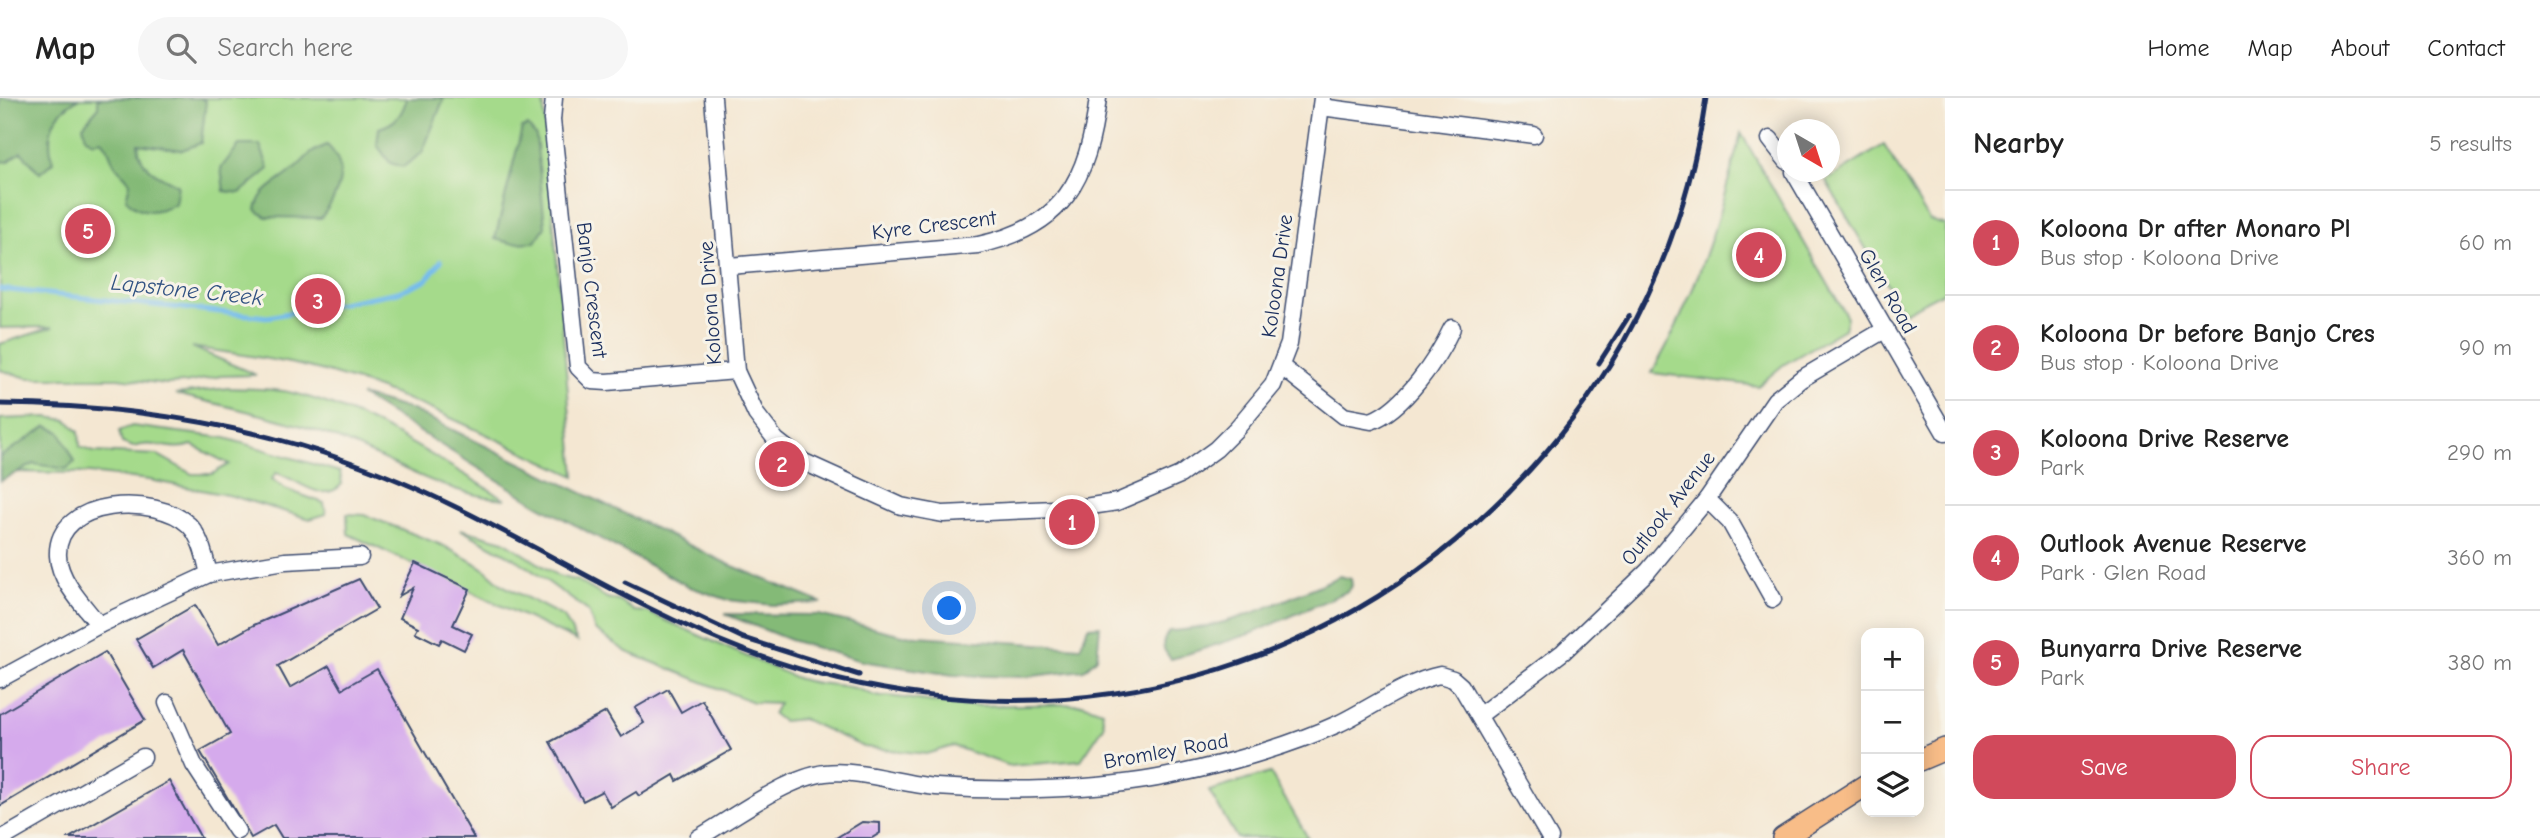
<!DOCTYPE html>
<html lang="en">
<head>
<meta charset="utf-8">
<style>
  :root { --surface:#fff; --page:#f6f6f6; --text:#222; --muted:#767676; --line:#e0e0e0; --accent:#d1495b }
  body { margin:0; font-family:"Comic Neue",sans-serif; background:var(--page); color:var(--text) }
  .controls { position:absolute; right:21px; bottom:21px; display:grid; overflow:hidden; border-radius:14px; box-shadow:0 4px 18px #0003 }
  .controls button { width:63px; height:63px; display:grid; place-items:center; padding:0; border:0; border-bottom:2px solid var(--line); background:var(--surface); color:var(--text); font:35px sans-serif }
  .compass { position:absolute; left:1777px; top:21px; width:63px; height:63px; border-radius:50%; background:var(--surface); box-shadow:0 4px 18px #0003; rotate:141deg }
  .you { position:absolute; left:950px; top:511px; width:24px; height:24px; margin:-18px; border:5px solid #fff; border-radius:50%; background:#1a73e8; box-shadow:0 0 0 10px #1a73e833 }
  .badge { display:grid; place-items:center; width:46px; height:46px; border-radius:50%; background:var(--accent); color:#fff; font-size:23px; font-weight:700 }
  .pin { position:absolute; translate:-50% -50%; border:4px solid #fff; box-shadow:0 2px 7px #0006 }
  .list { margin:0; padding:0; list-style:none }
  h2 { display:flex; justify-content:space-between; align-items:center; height:91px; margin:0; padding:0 28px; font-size:30px }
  h2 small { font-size:23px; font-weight:400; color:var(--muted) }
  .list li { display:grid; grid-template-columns:46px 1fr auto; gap:21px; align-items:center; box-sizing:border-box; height:105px; padding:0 28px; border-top:2px solid var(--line) }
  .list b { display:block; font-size:26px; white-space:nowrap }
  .list p { margin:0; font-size:23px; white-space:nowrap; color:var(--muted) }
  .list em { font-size:23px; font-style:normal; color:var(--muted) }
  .actions { display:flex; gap:14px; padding:21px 28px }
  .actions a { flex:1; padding:16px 0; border:2px solid var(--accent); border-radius:21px; text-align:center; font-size:24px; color:var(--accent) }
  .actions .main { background:var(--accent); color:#fff }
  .icon { flex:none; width:38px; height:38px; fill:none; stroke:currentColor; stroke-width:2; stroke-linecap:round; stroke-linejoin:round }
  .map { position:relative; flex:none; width:1945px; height:740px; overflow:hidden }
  header { display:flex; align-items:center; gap:42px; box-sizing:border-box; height:98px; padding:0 35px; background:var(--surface); border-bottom:2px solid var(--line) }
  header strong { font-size:33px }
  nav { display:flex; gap:38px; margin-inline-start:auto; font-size:24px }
  .search { width:490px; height:63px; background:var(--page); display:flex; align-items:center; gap:18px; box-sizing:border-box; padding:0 24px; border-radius:38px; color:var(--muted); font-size:26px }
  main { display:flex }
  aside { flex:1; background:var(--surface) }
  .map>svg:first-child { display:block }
</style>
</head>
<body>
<header>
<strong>Map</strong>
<div class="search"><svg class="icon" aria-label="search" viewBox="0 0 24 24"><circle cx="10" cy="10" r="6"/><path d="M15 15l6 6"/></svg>Search here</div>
<nav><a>Home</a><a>Map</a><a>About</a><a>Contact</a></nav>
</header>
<main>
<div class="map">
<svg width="1945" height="740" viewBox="0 0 1945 740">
  <rect width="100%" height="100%" fill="#f7f3e8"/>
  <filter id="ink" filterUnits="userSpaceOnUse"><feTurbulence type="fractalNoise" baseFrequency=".0143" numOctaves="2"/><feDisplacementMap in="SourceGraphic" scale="14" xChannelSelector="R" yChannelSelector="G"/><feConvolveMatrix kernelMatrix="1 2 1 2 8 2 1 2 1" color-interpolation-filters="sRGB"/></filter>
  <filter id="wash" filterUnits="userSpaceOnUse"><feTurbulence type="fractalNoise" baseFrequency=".00686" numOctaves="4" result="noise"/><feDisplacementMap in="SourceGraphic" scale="28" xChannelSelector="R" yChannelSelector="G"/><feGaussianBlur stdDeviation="1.57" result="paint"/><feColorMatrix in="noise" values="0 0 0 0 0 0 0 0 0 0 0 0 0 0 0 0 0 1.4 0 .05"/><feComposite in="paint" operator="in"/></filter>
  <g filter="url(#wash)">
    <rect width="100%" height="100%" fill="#f4e7d2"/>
    <!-- green -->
    <g fill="#a5da8b" stroke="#608474" stroke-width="2">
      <path d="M0,0H543L575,378C496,342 418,300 334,276C288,262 239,257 192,249L256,277L221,278L185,285L166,286L118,280H28L0,272V246L53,229L0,230Z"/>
      <path d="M1741,35L1847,219L1844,231L1783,267L1758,288L1652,275C1698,194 1718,125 1741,35Z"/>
      <polygon points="1884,47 1929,122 1945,127 1945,193 1904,215 1826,83"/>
      <path d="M229,290C248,291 269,290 288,294C366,311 437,361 505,401C439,397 381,355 320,334C274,318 224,308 176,296Z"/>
      <path d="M47,319L67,322L79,334L80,349L94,354L158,357L192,376H212L229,366L192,347C172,355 154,341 133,349L122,345L119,333L132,328L225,340L340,374L342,386C322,408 297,380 276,375L272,381L285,391L324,405L326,416L310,421L232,398L149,382L89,375L0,374V321Z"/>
      <polygon points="347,416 365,417 444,448 482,469 502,487 564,519 577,543 348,436"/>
      <path d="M460,431L504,443L558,478L578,483L607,500L622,504L634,513L647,514C696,536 745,558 794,579C814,588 838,585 858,591C870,595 875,601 888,598L965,608L1083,606L1102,613L1104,628L1081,662L1010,668L953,648L926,656L864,649L803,621L782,623L773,616L779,605L753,604L627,554L595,532L588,513L519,463Z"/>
      <polygon points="1270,675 1308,740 1237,740 1209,693"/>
    </g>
    <!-- forest -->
    <g fill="#84ba77" stroke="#50746a" stroke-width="2">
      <path d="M0,0H80C53,14 45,34 53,64L40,75L21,54L8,64L0,63Z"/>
      <path d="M98,0H200L206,3L201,45L182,52L138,46C140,71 157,77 178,87L175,106C155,115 142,117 126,101L130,85C126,77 119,74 115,67C109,58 111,52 102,42L94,44L86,40L83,27L98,10Z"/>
      <path d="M407,0H444L422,55L403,69L390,65L377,47L379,30C396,25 402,17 407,0Z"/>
      <polygon points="528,28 536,38 545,129 535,144 511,145 495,141 522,30"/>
      <polygon points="239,47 260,47 269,71 240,95 224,93 221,70"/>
      <path d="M327,47C351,69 338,98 321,120L266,119L256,112C260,90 276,87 292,73C308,60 305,56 327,47Z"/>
      <polygon points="360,297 412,312 728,466 822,505 773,507 728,502 690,489 538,407"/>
      <polygon points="47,328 60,334 75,364 66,371 34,366 0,383 0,359"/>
      <path d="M1340,478L1351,481L1352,488L1346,494L1253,535L1171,561C1161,550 1161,545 1169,533C1228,531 1287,501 1340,478Z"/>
      <polygon points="725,516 819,517 903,537 1080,549 1088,529 1100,528 1097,560 1084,572 1024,579 953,577 861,563 790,542"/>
    </g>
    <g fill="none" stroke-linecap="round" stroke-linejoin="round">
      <!-- stream -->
      <polyline stroke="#74bcec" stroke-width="5" points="0,191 268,219 398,194 426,182 441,163"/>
    </g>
    <g id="blocks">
      <!-- building -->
      <g fill="#d5aaec">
        <polygon points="415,465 470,491 453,527 472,536 464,552 442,541 439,546 415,534 418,529 400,520 413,490 399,498"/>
        <polygon points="359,481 377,511 278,568 290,590 329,568 342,591 377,571 474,740 282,740 274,727 251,740 200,653 230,636 183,552 153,570 136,541 195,507 218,547 254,527"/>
        <polygon points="105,554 145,622 0,708 0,616"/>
        <polygon points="668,591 681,614 702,602 731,652 677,683 674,677 639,698 636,694 611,709 602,693 583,703 550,644 606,614 621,639 644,625 635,610"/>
        <polygon points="169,683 201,740 69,740"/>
        <polygon points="862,724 880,725 880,735 872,740 836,740"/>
      </g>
    </g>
  </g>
  <g filter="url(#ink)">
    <use href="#blocks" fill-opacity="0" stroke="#3c4b6f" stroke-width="2"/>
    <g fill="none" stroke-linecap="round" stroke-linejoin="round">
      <!-- minor casing -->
      <g stroke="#3c4b6f" stroke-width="19">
        <g id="minor">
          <polyline points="554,0 552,22 578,269 592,283 607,284 736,273"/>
          <polyline points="713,0 736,273 756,316 776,342 804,364 901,408 943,416 1078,410 1117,404 1180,377 1216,351 1237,330 1273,287 1289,246 1322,0"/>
          <polyline points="1321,9 1534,37"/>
          <polyline points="1770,41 1787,63"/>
          <polyline points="1794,74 1945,335"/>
          <path d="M729,168L978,147C1064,129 1088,82 1098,0"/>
          <path d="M1282,269L1344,318L1371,323C1404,311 1438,260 1452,230"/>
          <polyline points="1707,401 1730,424 1773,501"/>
          <path d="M99,527C85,509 59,483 58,458C55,399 157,396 189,427C201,439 205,460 209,476"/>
          <polyline points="0,581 99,527 209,476 285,463 360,459"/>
          <polyline points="167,605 194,667 237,733"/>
          <polyline points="1480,617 1563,554 1648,473 1707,401 1775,302 1801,281 1886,231"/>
          <polyline points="3,740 143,659"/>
          <path d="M698,740C733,720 786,680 825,675C861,671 900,686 936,689C1005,694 1100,692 1168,678C1226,666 1285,650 1340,625C1369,611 1408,583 1440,577L1453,581L1461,588L1550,740"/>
        </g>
      </g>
      <!-- major casing -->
      <g stroke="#3c4b6f" stroke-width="24">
        <g id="major">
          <polyline points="1919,662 1945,651"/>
          <polyline points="1783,740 1866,687"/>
        </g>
      </g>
      <!-- minor -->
      <use href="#minor" stroke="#fff" stroke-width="16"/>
      <!-- major -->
      <use href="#major" stroke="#f8bd88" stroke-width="21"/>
      <!-- rail -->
      <g stroke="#1b2f5e" stroke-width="5">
        <polyline points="1599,265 1629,218"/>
        <path d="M0,306C118,307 235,323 347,363C486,411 606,499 741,551C985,645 1253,611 1456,442C1594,327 1680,178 1706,0"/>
        <polyline points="625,484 743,540 859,577"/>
      </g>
    </g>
  </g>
  <g text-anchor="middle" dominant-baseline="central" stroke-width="6" stroke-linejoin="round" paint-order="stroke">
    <!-- street labels -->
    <g font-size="21" fill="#1b2f5e" stroke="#f7f3e8">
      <text transform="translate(934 127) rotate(-7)">Kyre Crescent</text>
      <text transform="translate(1277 178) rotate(-82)">Koloona Drive</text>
      <text transform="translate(592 192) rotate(83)">Banjo Crescent</text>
      <text transform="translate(1888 193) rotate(60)">Glen Road</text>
      <text transform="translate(710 205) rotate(-94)">Koloona Drive</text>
      <text transform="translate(1668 410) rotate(-52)">Outlook Avenue</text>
      <text transform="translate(1166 653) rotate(-10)">Bromley Road</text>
    </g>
    <!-- water labels -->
    <g font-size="23" font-style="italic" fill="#315282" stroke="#f7f3e8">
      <text transform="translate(187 192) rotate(6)">Lapstone Creek</text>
    </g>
  </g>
</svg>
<div class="controls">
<button>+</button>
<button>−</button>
<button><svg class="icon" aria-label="layers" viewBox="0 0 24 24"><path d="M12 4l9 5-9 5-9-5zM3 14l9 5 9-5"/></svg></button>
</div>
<svg class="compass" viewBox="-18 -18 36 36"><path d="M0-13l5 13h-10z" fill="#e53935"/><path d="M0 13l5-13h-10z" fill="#767676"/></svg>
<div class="you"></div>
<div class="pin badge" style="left:1072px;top:424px">1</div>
<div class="pin badge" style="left:782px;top:366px">2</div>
<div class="pin badge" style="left:318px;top:203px">3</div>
<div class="pin badge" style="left:1759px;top:157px">4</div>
<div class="pin badge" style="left:88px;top:133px">5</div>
</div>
<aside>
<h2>Nearby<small>5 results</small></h2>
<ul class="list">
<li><span class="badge">1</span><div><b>Koloona Dr after Monaro Pl</b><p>Bus stop · Koloona Drive</p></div><em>60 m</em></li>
<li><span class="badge">2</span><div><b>Koloona Dr before Banjo Cres</b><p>Bus stop · Koloona Drive</p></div><em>90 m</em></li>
<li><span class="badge">3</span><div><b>Koloona Drive Reserve</b><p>Park</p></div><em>290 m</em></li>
<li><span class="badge">4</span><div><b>Outlook Avenue Reserve</b><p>Park · Glen Road</p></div><em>360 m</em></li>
<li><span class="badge">5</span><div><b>Bunyarra Drive Reserve</b><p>Park</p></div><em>380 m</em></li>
</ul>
<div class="actions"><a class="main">Save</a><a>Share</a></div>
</aside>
</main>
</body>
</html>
